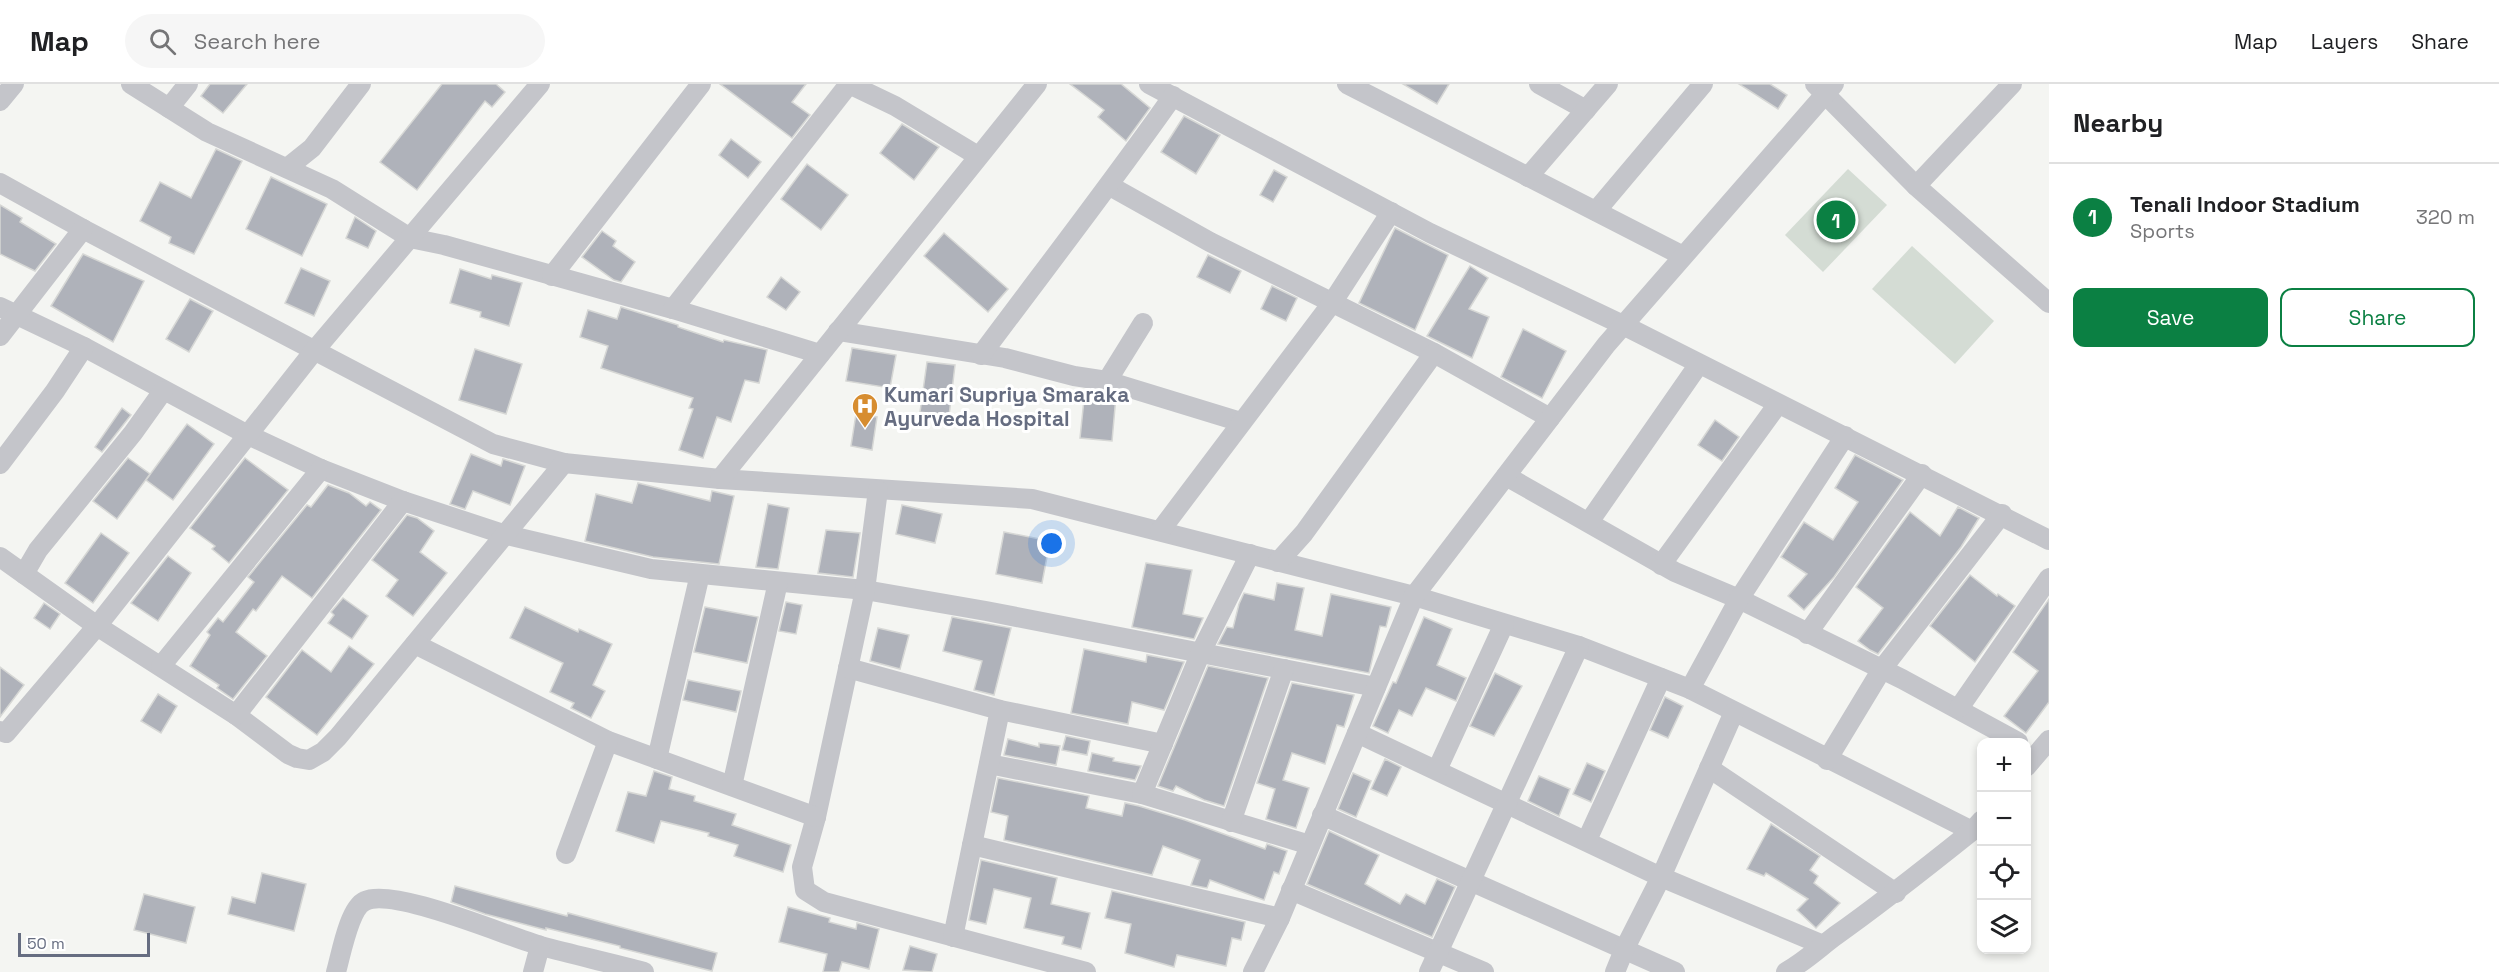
<!DOCTYPE html>
<html lang="en">
<head>
<meta charset="utf-8">
<style>
  :root { --surface:#fff; --page:#f6f6f6; --text:#202124; --muted:#757577; --line:#e0e0e0; --accent:#0b8043 }
  body { margin:0; font-family:"Space Grotesk",sans-serif; background:var(--page); color:var(--text) }
  .controls { position:absolute; right:18px; bottom:18px; display:grid; overflow:hidden; border-radius:12px; box-shadow:0 3px 9px #0003 }
  .controls button { width:54px; height:54px; display:grid; place-items:center; padding:0; border:0; border-bottom:2px solid var(--line); background:var(--surface); color:var(--text); font:30px sans-serif }
  .scale { position:absolute; left:18px; bottom:15px; width:132px; box-sizing:border-box; padding-left:6px; border:3px solid #666d81; border-top:0; font-size:16px; line-height:21px; white-space:nowrap; color:#666d81; -webkit-text-stroke:4px #fff; paint-order:stroke }
  .you { position:absolute; left:1052px; top:460px; width:21px; height:21px; margin:-15px; border:4px solid #fff; border-radius:50%; background:#1a73e8; box-shadow:0 0 0 9px #1a73e833 }
  .badge { display:grid; place-items:center; width:39px; height:39px; border-radius:50%; background:var(--accent); color:#fff; font-size:20px; font-weight:700 }
  .pin { position:absolute; translate:-50% -50%; border:3px solid #fff; box-shadow:0 2px 6px #0006 }
  .list { margin:0; padding:0; list-style:none }
  h2 { display:flex; justify-content:space-between; align-items:center; height:78px; margin:0; padding:0 24px; font-size:26px }
  h2 small { font-size:20px; font-weight:400; color:var(--muted) }
  .list li { display:grid; grid-template-columns:39px 1fr auto; gap:18px; align-items:center; box-sizing:border-box; height:108px; padding:0 24px; border-top:2px solid var(--line) }
  .list b { display:block; font-size:22px; white-space:nowrap }
  .list p { margin:0; font-size:20px; white-space:nowrap; color:var(--muted) }
  .list em { font-size:20px; font-style:normal; color:var(--muted) }
  .actions { display:flex; gap:12px; padding:18px 24px }
  .actions a { flex:1; padding:14px 0; border:2px solid var(--accent); border-radius:12px; text-align:center; font-size:21px; color:var(--accent) }
  .actions .main { background:var(--accent); color:#fff }
  .icon { flex:none; width:33px; height:33px; fill:none; stroke:currentColor; stroke-width:2; stroke-linecap:round; stroke-linejoin:round }
  .map { position:relative; flex:none; width:2049px; height:888px; overflow:hidden }
  header { display:flex; align-items:center; gap:36px; box-sizing:border-box; height:84px; padding:0 30px; background:var(--surface); border-bottom:2px solid var(--line) }
  header strong { font-size:28px }
  nav { display:flex; gap:33px; margin-inline-start:auto; font-size:21px }
  .search { width:420px; height:54px; background:var(--page); display:flex; align-items:center; gap:15px; box-sizing:border-box; padding:0 21px; border-radius:33px; color:var(--muted); font-size:22px }
  main { display:flex }
  aside { flex:1; background:var(--surface) }
  .map>svg:first-child { display:block }
</style>
</head>
<body>
<header>
<strong>Map</strong>
<div class="search"><svg class="icon" aria-label="search" viewBox="0 0 24 24"><circle cx="10" cy="10" r="6"/><path d="M15 15l6 6"/></svg>Search here</div>
<nav><a>Map</a><a>Layers</a><a>Share</a></nav>
</header>
<main>
<div class="map">
<svg width="2049" height="888" viewBox="0 0 2049 888">
  <rect width="100%" height="100%" fill="#f4f5f2"/>
  <!-- green -->
  <g fill="#d4dcd4">
    <polygon points="1848,85 1887,121 1823,188 1785,151"/>
    <polygon points="1912,162 1994,237 1955,280 1872,205"/>
  </g>
  <!-- building -->
  <g fill="#afb2ba" stroke="#d6d7d5" stroke-width="1.5">
    <polygon points="210,0 247,0 223,29 201,12"/>
    <polygon points="442,0 496,0 505,8 492,23 485,17 417,106 380,78"/>
    <polygon points="720,0 806,0 792,18 810,31 792,54"/>
    <polygon points="1070,0 1121,0 1150,24 1126,57 1098,33 1104,26"/>
    <polygon points="1403,0 1449,0 1437,20"/>
    <polygon points="1739,0 1770,0 1787,11 1778,25"/>
    <polygon points="1184,32 1220,51 1196,90 1161,68"/>
    <polygon points="902,40 939,63 914,96 880,69"/>
    <polygon points="731,55 761,78 748,94 719,71"/>
    <polygon points="216,65 242,77 194,170 169,159 171,153 140,137 160,98 191,114"/>
    <polygon points="807,80 848,111 821,146 781,115"/>
    <polygon points="1274,86 1287,93 1273,118 1260,111"/>
    <polygon points="271,93 327,120 302,172 246,145"/>
    <polygon points="0,121 22,134 20,138 56,160 35,187 0,170"/>
    <polygon points="355,133 376,147 368,164 346,154"/>
    <polygon points="1395,144 1448,171 1415,246 1359,219"/>
    <polygon points="602,147 616,157 613,162 635,178 621,198 614,196 582,173"/>
    <polygon points="944,149 1008,205 988,228 924,172"/>
    <polygon points="83,170 144,197 113,258 51,222"/>
    <polygon points="1208,171 1241,187 1230,209 1197,193"/>
    <polygon points="1470,182 1488,194 1469,225 1489,233 1472,274 1427,252"/>
    <polygon points="301,184 330,197 314,232 285,219"/>
    <polygon points="460,185 491,195 492,191 522,199 509,242 480,233 481,228 450,219"/>
    <polygon points="781,193 800,208 786,226 767,213"/>
    <polygon points="1272,202 1297,214 1286,237 1261,225"/>
    <polygon points="190,215 213,227 189,268 166,255"/>
    <polygon points="621,223 678,241 678,243 723,258 724,256 767,266 759,299 745,296 731,338 717,333 703,374 679,366 693,325 689,324 693,314 601,284 608,262 580,253 588,226 617,235"/>
    <polygon points="1523,245 1566,267 1542,314 1501,293"/>
    <polygon points="852,264 896,271 890,304 846,297"/>
    <polygon points="475,265 522,280 506,330 459,316"/>
    <polygon points="927,278 955,281 949,332 920,328"/>
    <polygon points="1085,306 1116,312 1112,357 1080,354"/>
    <polygon points="122,324 131,331 102,368 95,363"/>
    <polygon points="856,330 877,333 872,366 851,362"/>
    <polygon points="1715,336 1739,353 1722,377 1698,361"/>
    <polygon points="187,340 214,360 173,416 146,396"/>
    <polygon points="471,370 501,382 503,375 525,382 510,421 473,407 465,425 450,420"/>
    <polygon points="1855,371 1903,396 1834,493 1804,526 1788,512 1807,490 1781,473 1804,438 1833,456 1858,418 1835,404"/>
    <polygon points="128,374 150,390 117,435 93,417"/>
    <polygon points="245,374 288,406 229,479 212,465 215,462 190,444"/>
    <polygon points="638,399 710,417 712,407 734,412 719,480 653,473 585,457 596,410 632,419"/>
    <polygon points="328,401 349,409 366,422 370,418 381,426 312,514 282,492 256,527 253,525 236,548 267,572 233,615 217,604 219,601 190,582 210,551 207,548 218,534 223,538 254,498 248,493 307,421 311,423"/>
    <polygon points="768,420 789,424 778,485 756,483"/>
    <polygon points="902,421 942,430 935,459 896,450"/>
    <polygon points="1958,423 1979,434 1961,463 1878,570 1870,566 1858,557 1883,524 1856,503 1910,428 1940,452"/>
    <polygon points="407,431 417,434 434,447 420,468 447,489 413,532 386,512 398,496 372,476"/>
    <polygon points="826,446 860,449 853,493 818,489"/>
    <polygon points="1004,448 1050,457 1042,499 996,490"/>
    <polygon points="101,449 129,469 93,519 65,499"/>
    <polygon points="168,472 191,489 158,537 131,519"/>
    <polygon points="1146,479 1192,486 1183,530 1203,534 1194,555 1132,543"/>
    <polygon points="1970,491 1997,512 1998,510 2015,522 1975,578 1930,542"/>
    <polygon points="1277,499 1304,504 1295,546 1322,552 1331,510 1391,523 1386,543 1380,542 1369,589 1218,560 1227,543 1233,544 1239,520 1244,509 1274,516"/>
    <polygon points="343,514 368,532 352,555 328,539 334,531 331,528"/>
    <polygon points="2049,515 2049,618 2026,649 2004,632 2038,587 2013,568"/>
    <polygon points="786,518 802,521 796,550 779,547"/>
    <polygon points="44,519 60,530 50,545 34,534"/>
    <polygon points="525,523 578,548 579,545 612,560 593,601 605,607 591,634 571,624 574,619 550,608 563,579 510,554"/>
    <polygon points="705,523 758,533 747,579 694,568"/>
    <polygon points="952,533 1011,544 994,611 974,606 982,577 943,567"/>
    <polygon points="1424,533 1452,545 1437,581 1466,594 1456,617 1426,604 1412,632 1399,626 1388,649 1373,642 1393,598 1396,599"/>
    <polygon points="878,544 909,551 900,585 870,577"/>
    <polygon points="349,562 374,580 317,651 266,613 302,566 331,588"/>
    <polygon points="1084,565 1146,578 1147,571 1184,578 1164,626 1132,618 1128,640 1071,629"/>
    <polygon points="1208,582 1268,594 1224,722 1204,716 1176,702 1173,707 1158,702"/>
    <polygon points="0,583 24,601 0,633"/>
    <polygon points="1495,589 1522,602 1494,652 1470,642"/>
    <polygon points="688,596 741,607 736,628 683,616"/>
    <polygon points="1292,599 1354,611 1344,643 1337,641 1325,680 1292,669 1283,696 1309,704 1296,744 1266,735 1275,705 1257,699"/>
    <polygon points="158,610 177,622 161,649 141,637"/>
    <polygon points="1665,613 1683,622 1668,654 1650,646"/>
    <polygon points="1066,652 1090,657 1087,671 1062,666"/>
    <polygon points="1008,655 1039,663 1039,659 1060,662 1056,681 1004,671"/>
    <polygon points="1092,669 1114,674 1113,677 1141,682 1135,696 1088,687"/>
    <polygon points="1385,675 1401,683 1387,712 1371,705"/>
    <polygon points="1587,679 1605,687 1591,718 1573,710"/>
    <polygon points="654,687 672,693 669,705 695,712 694,717 736,730 732,741 791,761 783,788 734,772 738,761 708,752 709,749 661,737 654,759 616,747 628,708 646,712"/>
    <polygon points="1353,689 1371,697 1356,733 1338,725"/>
    <polygon points="1539,692 1570,705 1559,732 1528,717"/>
    <polygon points="998,694 1089,712 1086,724 1122,732 1125,719 1139,722 1185,736 1265,765 1267,760 1287,767 1279,790 1274,788 1264,816 1210,796 1207,804 1191,801 1200,776 1163,762 1152,791 1004,756 1008,732 991,728"/>
    <polygon points="1771,740 1820,772 1810,786 1818,792 1814,799 1840,819 1816,844 1797,826 1808,815 1766,789 1764,792 1747,785"/>
    <polygon points="1329,747 1379,771 1365,800 1400,820 1406,810 1425,820 1437,795 1455,803 1432,853 1307,800"/>
    <polygon points="981,776 1057,794 1051,820 1090,829 1081,865 1062,860 1064,853 1024,844 1031,814 994,805 986,840 969,836"/>
    <polygon points="262,789 306,800 294,847 228,830 232,813 255,819"/>
    <polygon points="455,802 567,832 568,829 717,869 712,887 620,864 620,862 546,844 546,846 485,830 451,818"/>
    <polygon points="1112,807 1245,838 1241,856 1232,854 1226,882 1177,871 1174,883 1125,869 1131,840 1105,834"/>
    <polygon points="144,810 195,823 186,859 134,846"/>
    <polygon points="788,823 830,834 829,838 856,845 857,839 879,845 869,885 842,878 839,888 823,888 827,870 779,858"/>
    <polygon points="910,862 937,870 932,888 903,886"/>
  </g>
  <g fill="none" stroke-linecap="round" stroke-linejoin="round">
    <!-- street -->
    <g stroke="#c4c5ca" stroke-width="20">
      <polyline points="131,0 207,48 332,105 410,154 444,161 673,225 820,270"/>
      <polyline points="849,0 895,22 978,72"/>
      <polyline points="1149,0 1430,149 1623,241 2049,456"/>
      <polyline points="1347,0 1683,172"/>
      <polyline points="1539,0 1586,26"/>
      <polyline points="1815,0 1916,102 2049,219"/>
      <polyline points="0,17 14,0"/>
      <polyline points="169,24 188,0"/>
      <polyline points="287,84 312,64 361,0"/>
      <polyline points="1528,93 1608,0"/>
      <polyline points="0,99 83,145 493,360 564,379 720,395 1032,415 1414,512 1579,562 1690,605 1972,747 1982,736"/>
      <polyline points="1110,102 1210,158 1434,269 1550,334"/>
      <polyline points="1916,102 2012,0"/>
      <polyline points="1596,127 1703,0"/>
      <polyline points="552,192 701,0"/>
      <polyline points="0,223 84,263 248,351 321,385 403,417 503,450 651,485 865,506 986,527 1376,603"/>
      <polyline points="673,225 849,0"/>
      <polyline points="838,247 1005,274 1074,292 1107,297 1241,338"/>
      <polyline points="0,252 83,145"/>
      <path d="M981,271C1045,185 1111,100 1173,12"/>
      <polyline points="1107,297 1143,239"/>
      <polyline points="0,380 55,307 84,263"/>
      <polyline points="1506,392 1675,488 1739,515 1902,595 2018,658"/>
      <polyline points="720,395 1037,0"/>
      <polyline points="878,406 865,506 816,733 802,783 805,806 824,818 1086,888"/>
      <polyline points="1589,438 1699,280"/>
      <polyline points="1160,447 1332,219 1391,128"/>
      <polyline points="0,473 97,542 236,631 288,670 297,674 309,676 323,668 338,653 564,379"/>
      <polyline points="1278,478 1304,449 1434,269"/>
      <polyline points="1661,481 1778,320"/>
      <polyline points="24,490 38,466 133,349 163,307"/>
      <polyline points="1807,550 1922,390"/>
      <polyline points="415,560 608,657 816,733"/>
      <polyline points="161,582 321,385"/>
      <polyline points="848,584 1000,626 1163,660"/>
      <polyline points="1690,605 1739,515 1845,352"/>
      <polyline points="1959,624 2049,494"/>
      <polyline points="236,631 403,417"/>
      <polyline points="0,647 6,649 97,542 314,267 540,0"/>
      <polyline points="1357,649 1661,793 1823,861"/>
      <polyline points="657,675 700,490"/>
      <polyline points="1827,676 1882,585 2002,430"/>
      <polyline points="989,680 1142,710 1310,761"/>
      <polyline points="2026,683 2049,656"/>
      <polyline points="1709,684 1896,809"/>
      <polyline points="1437,686 1504,540"/>
      <polyline points="732,702 778,498"/>
      <polyline points="1142,710 1201,568 1250,470"/>
      <polyline points="1322,731 1675,888"/>
      <polyline points="1231,738 1284,585"/>
      <polyline points="1587,756 1661,594"/>
      <polyline points="972,761 1280,834"/>
      <polyline points="566,770 608,657"/>
      <polyline points="1291,806 1484,888"/>
      <polyline points="953,853 1000,626"/>
      <path d="M336,888C341,871 349,824 365,817C393,803 506,852 541,862C575,871 610,879 644,888"/>
      <polyline points="533,888 540,862"/>
      <polyline points="1253,888 1280,834 1414,512 1606,261 1834,0"/>
      <polyline points="1429,888 1579,562"/>
      <polyline points="1615,888 1624,866 1661,793 1734,628"/>
      <path d="M1786,888C1804,878 1819,864 1835,852C1882,819 1927,783 1972,747"/>
    </g>
  </g>
  <!-- icons -->
  <defs>
    <g id="hospital-pin" transform="scale(1.35)"><path d="M0 17L-7.5 6A9.5 9.5 0 1 1 7.5 6Z" fill="#d78d30" stroke="#fff"/><path d="M-5-5h3v3.5h4V-5h3V5h-3V1.5h-4V5h-3Z" fill="#fff"/></g>
  </defs>
  <g fill-rule="evenodd">
    <use href="#hospital-pin" x="865" y="322"/>
  </g>
  <g text-anchor="middle" dominant-baseline="central" stroke-width="6" stroke-linejoin="round" paint-order="stroke">
    <!-- poi labels -->
    <g font-size="21" font-weight="bold" fill="#666d81" stroke="#fff" text-anchor="start">
      <text x="884" y="310">Kumari Supriya Smaraka<tspan x="884" dy="24">Ayurveda Hospital</tspan></text>
    </g>
  </g>
</svg>
<div class="controls">
<button>+</button>
<button>−</button>
<button><svg class="icon" aria-label="locate" viewBox="0 0 24 24"><circle cx="12" cy="12" r="6"/><path d="M12 2v4M12 18v4M2 12h4M18 12h4"/></svg></button>
<button><svg class="icon" aria-label="layers" viewBox="0 0 24 24"><path d="M12 4l9 5-9 5-9-5zM3 14l9 5 9-5"/></svg></button>
</div>
<div class="scale">50 m</div>
<div class="you"></div>
<div class="pin badge" style="left:1836px;top:136px">1</div>
</div>
<aside>
<h2>Nearby<small></small></h2>
<ul class="list">
<li><span class="badge">1</span><div><b>Tenali Indoor Stadium</b><p>Sports</p></div><em>320 m</em></li>
</ul>
<div class="actions"><a class="main">Save</a><a>Share</a></div>
</aside>
</main>
</body>
</html>
